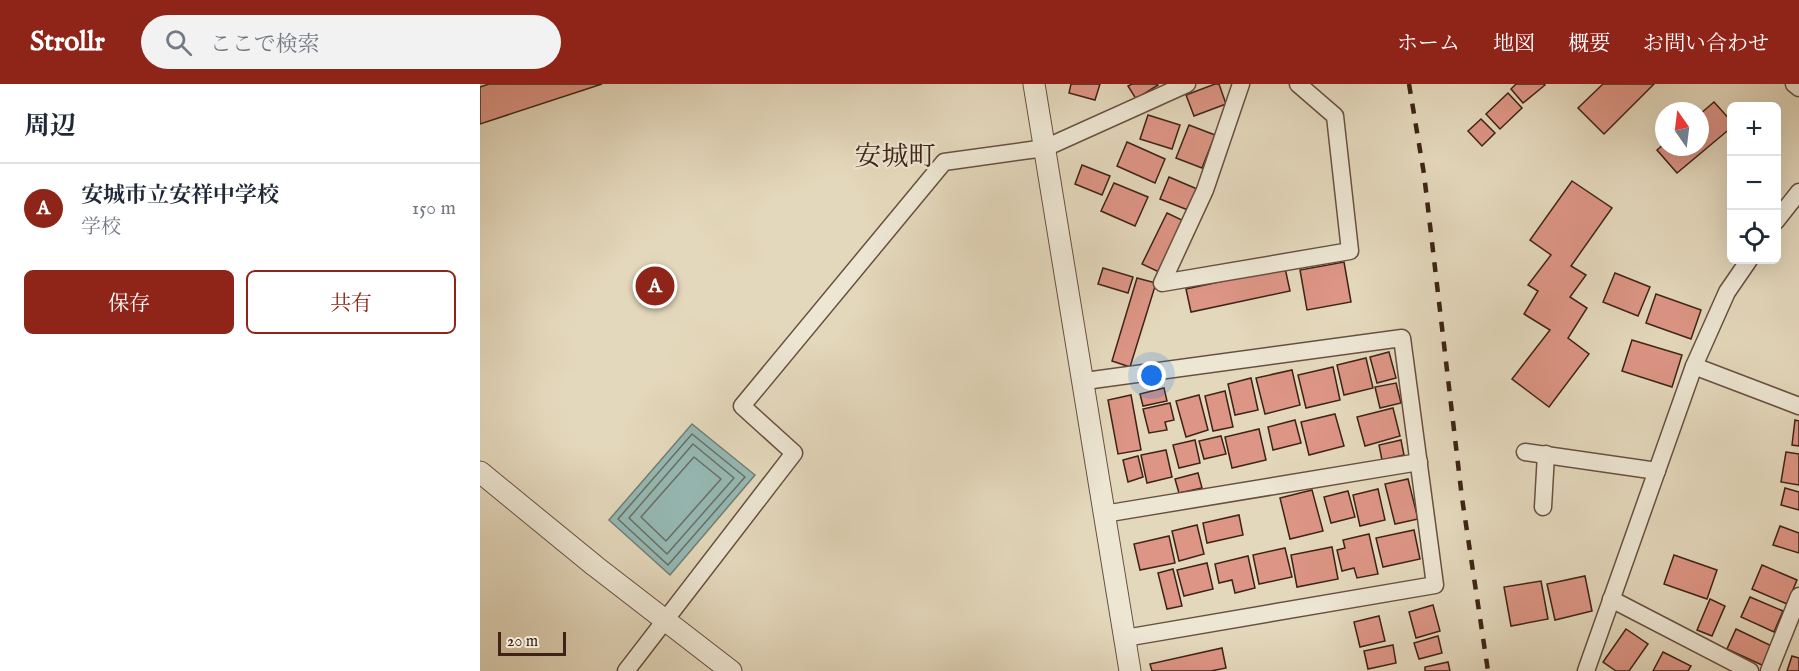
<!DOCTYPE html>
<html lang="ja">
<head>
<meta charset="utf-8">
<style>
  :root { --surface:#fff; --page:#f2f2f3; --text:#1f2937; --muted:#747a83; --line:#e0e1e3; --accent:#8f2418 }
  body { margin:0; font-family:"IM FELL English","Noto Serif JP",serif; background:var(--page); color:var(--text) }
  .controls { position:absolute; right:18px; top:18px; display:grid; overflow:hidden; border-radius:9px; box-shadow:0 6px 24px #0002 }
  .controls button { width:54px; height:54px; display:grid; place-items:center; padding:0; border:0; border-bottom:2px solid var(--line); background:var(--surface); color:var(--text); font:30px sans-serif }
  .compass { position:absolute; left:1175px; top:18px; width:54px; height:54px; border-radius:50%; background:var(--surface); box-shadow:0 6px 24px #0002; rotate:346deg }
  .scale { position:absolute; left:18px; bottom:15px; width:68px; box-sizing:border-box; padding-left:6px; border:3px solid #3e2316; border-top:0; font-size:16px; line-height:21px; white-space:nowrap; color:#3e2316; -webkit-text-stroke:4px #ede6d3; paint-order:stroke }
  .you { position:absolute; left:672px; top:292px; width:21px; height:21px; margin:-15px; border:4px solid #fff; border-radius:50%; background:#1a73e8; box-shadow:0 0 0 9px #1a73e833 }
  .badge { display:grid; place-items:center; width:39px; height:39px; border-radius:50%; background:var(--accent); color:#fff; font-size:20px; font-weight:700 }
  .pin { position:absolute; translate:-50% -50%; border:3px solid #fff; box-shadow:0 2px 6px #0006 }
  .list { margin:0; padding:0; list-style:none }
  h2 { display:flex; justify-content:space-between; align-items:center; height:78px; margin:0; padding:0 24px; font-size:26px }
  h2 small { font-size:20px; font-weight:400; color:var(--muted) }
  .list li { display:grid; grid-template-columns:39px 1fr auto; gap:18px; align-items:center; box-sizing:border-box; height:90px; padding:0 24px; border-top:2px solid var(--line) }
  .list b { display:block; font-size:22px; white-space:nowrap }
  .list p { margin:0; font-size:20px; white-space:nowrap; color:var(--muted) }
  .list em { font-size:20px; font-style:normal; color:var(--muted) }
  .actions { display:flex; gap:12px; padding:18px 24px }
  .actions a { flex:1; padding:14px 0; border:2px solid var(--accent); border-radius:9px; text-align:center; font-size:21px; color:var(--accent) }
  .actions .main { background:var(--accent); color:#fff }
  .icon { flex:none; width:33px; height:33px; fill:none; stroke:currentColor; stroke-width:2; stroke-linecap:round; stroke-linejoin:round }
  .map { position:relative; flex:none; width:1319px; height:587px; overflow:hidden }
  header { display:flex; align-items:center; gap:36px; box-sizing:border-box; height:84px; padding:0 30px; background:var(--accent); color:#fff }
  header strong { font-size:28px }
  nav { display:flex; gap:33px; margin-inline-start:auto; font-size:21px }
  .search { width:420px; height:54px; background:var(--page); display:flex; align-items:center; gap:15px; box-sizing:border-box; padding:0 21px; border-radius:33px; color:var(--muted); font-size:22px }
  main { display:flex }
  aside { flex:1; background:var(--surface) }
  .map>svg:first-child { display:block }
</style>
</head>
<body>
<header>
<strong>Strollr</strong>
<div class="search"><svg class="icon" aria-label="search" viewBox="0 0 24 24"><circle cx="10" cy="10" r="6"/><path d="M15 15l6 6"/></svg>ここで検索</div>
<nav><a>ホーム</a><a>地図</a><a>概要</a><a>お問い合わせ</a></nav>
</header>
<main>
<aside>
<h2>周辺<small></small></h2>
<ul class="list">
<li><span class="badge">A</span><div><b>安城市立安祥中学校</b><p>学校</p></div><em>150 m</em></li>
</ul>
<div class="actions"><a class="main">保存</a><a>共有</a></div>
</aside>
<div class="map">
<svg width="1319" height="587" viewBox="0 0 1319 587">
  <rect width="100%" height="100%" fill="#e4d8bc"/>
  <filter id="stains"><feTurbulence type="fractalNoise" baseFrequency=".00333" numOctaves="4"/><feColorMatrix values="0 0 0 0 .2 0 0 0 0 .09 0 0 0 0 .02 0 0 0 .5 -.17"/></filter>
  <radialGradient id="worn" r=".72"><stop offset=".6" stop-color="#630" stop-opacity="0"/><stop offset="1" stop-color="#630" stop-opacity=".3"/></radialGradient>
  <!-- water -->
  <polygon fill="#95b9b4" stroke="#727d75" stroke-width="1.5" points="212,340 275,391 190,491 129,436"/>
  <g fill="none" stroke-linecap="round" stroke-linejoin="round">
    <!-- shore -->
    <g stroke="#6a6e65" stroke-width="1.5">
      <polygon points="212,350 265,393 188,481 138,435"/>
      <polygon points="213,360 254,394 187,470 149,434"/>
      <polygon points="214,373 241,395 186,457 161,433"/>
    </g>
  </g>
  <!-- building -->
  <g fill="#dd9585" stroke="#3e2316" stroke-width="1.5">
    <polygon points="9,0 122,0 0,40 0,3"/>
    <polygon points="591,0 620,0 615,16 589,9"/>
    <polygon points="652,0 677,0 678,1 656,15 648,2"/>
    <polygon points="735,0 739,0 746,20 714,32 706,11"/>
    <polygon points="1036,0 1064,0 1065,1 1043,19 1031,5"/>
    <polygon points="1123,0 1174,0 1124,50 1098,24"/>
    <polygon points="1028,9 1042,24 1020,45 1006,30"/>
    <polygon points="1234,18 1252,38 1252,43 1197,89 1177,66 1184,60 1184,63 1220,63 1220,30"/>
    <polygon points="668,31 700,41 692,65 660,55"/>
    <polygon points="1001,35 1015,49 1002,62 988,47"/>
    <polygon points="709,41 735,51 722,84 696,74"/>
    <polygon points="647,58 685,75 675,99 637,82"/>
    <polygon points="602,81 630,92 622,111 595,100"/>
    <polygon points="689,93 717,105 708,126 680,115"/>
    <polygon points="1092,97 1132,124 1091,182 1106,191 1090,213 1107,224 1088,254 1109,270 1069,323 1032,295 1070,246 1044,230 1058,207 1048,201 1071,171 1050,156"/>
    <polygon points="634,99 668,113 655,142 621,127"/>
    <polygon points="687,129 704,137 679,188 662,180"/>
    <polygon points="864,178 871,218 827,226 820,186"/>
    <polygon points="623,184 653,193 648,209 618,200"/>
    <polygon points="805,184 810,207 711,228 706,205"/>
    <polygon points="1135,189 1170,203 1158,232 1123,218"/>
    <polygon points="657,194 676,199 650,283 632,277"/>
    <polygon points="1176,210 1221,226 1211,255 1166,239"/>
    <polygon points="1152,256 1202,271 1192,303 1142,287"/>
    <polygon points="909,268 916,294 897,299 890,273"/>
    <polygon points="886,274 893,304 864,311 857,281"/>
    <polygon points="853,283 860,316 826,324 818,291"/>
    <polygon points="812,286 820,321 785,330 776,294"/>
    <polygon points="771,294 778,326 755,331 748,300"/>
    <polygon points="916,299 921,319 900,324 895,303"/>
    <polygon points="684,304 687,317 663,322 660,310"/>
    <polygon points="745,307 753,343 733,347 725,312"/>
    <polygon points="651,311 661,366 638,370 628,316"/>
    <polygon points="719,311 728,346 706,353 696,317"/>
    <polygon points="690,319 694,336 685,338 687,346 669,349 663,325"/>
    <polygon points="913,324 920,352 885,362 877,333"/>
    <polygon points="855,330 864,362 829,371 821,338"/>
    <polygon points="815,336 821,359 793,366 788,343"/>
    <polygon points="1315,336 1319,337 1319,362 1312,361"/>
    <polygon points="779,345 786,376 752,384 745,353"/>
    <polygon points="741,352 746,370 724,375 719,357"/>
    <polygon points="715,356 720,379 699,384 693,361"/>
    <polygon points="921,356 924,371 902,376 899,361"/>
    <polygon points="686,366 692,393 667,399 661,371"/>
    <polygon points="1306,368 1319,370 1319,401 1301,398"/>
    <polygon points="658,372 663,393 648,398 643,376"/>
    <polygon points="718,389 722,404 699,409 695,395"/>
    <polygon points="928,395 938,435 915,440 905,400"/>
    <polygon points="1305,404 1319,408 1319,426 1301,421"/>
    <polygon points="898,405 905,436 880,442 873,411"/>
    <polygon points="832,406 843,447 810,455 800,414"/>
    <polygon points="868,407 875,433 851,439 844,413"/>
    <polygon points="759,431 763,451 727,459 723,439"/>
    <polygon points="717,441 724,470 699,477 692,447"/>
    <polygon points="1300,442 1319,449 1319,469 1293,461"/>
    <polygon points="934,446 940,475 903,483 896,454"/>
    <polygon points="889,450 898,490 877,494 874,484 862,487 857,466 865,464 863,456"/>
    <polygon points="689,452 695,479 660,486 654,460"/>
    <polygon points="852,463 858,495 817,503 811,471"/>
    <polygon points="805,464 812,493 779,500 773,471"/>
    <polygon points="1194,471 1237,486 1227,515 1184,500"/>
    <polygon points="768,472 775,504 755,509 752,496 739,499 735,480"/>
    <polygon points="727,479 733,505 704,512 697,486"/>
    <polygon points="1282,481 1317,496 1307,520 1272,505"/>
    <polygon points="693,485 702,522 687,525 678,489"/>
    <polygon points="1105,492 1112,527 1075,536 1067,500"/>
    <polygon points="1061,497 1068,535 1031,542 1024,503"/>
    <polygon points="1270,513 1303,527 1294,548 1261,533"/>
    <polygon points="1230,515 1245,522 1232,552 1217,546"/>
    <polygon points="953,521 960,547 936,554 929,528"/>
    <polygon points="899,532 905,557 880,563 874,538"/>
    <polygon points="1146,545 1168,560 1149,587 1136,587 1123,578"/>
    <polygon points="1256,545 1294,563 1284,582 1247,565"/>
    <polygon points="958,552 962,569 939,575 934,559"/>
    <polygon points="913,561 916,579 888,585 884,567"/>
    <polygon points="742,564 746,584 731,587 672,587 670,580"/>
    <polygon points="1183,568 1211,582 1208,587 1173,587"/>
    <polygon points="1312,572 1319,574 1319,587 1307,587"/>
    <polygon points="968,578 970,587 945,587 945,583"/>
  </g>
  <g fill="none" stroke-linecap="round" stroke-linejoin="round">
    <!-- minor casing -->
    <g stroke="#685040" stroke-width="19">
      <g id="minor">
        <polyline points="761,0 725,106 682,199 870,167 855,32 818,0"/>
        <polyline points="1314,0 1319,4"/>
        <polyline points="1296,137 1319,108"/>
        <polyline points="1214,282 1319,322"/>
        <polyline points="605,297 922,254 955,501 645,554"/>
        <polyline points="1045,368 1177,387"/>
        <polyline points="1063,423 1066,370"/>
        <polyline points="624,430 939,378"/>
        <polyline points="1131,515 1270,587"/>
        <polyline points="146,587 314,369 262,322 464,78 565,64 707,0"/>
        <polyline points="1106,587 1214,282 1247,208 1269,176"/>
        <polyline points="1289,587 1319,512"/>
      </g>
    </g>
    <!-- tertiary casing -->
    <g stroke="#685040" stroke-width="23">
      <g id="tertiary">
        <polyline points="554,0 650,587"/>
        <polyline points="0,388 115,482 251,587"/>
      </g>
    </g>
    <!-- minor -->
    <use href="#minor" stroke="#ede6d3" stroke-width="16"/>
    <!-- tertiary -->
    <use href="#tertiary" stroke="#ede6d3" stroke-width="21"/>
    <!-- rail -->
    <polyline stroke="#3e2316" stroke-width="4.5" stroke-dasharray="10 10" stroke-linecap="butt" points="929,0 944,90 982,414 1008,587"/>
  </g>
  <g text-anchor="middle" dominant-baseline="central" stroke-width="4.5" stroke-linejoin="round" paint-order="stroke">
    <!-- quarter labels -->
    <g font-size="27" fill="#3e2316" stroke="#ede6d3">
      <text x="415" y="74">安城町</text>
    </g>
  </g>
  <rect width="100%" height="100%" filter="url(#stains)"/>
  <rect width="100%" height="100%" fill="url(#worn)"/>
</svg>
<div class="controls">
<button>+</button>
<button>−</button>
<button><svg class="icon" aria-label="locate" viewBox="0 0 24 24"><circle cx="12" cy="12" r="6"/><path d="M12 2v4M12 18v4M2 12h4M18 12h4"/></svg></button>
</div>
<svg class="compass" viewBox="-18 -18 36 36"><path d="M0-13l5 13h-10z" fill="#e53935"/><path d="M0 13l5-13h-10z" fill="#747a83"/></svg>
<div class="scale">20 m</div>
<div class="you"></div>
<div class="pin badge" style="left:175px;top:202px">A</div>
</div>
</main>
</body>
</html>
